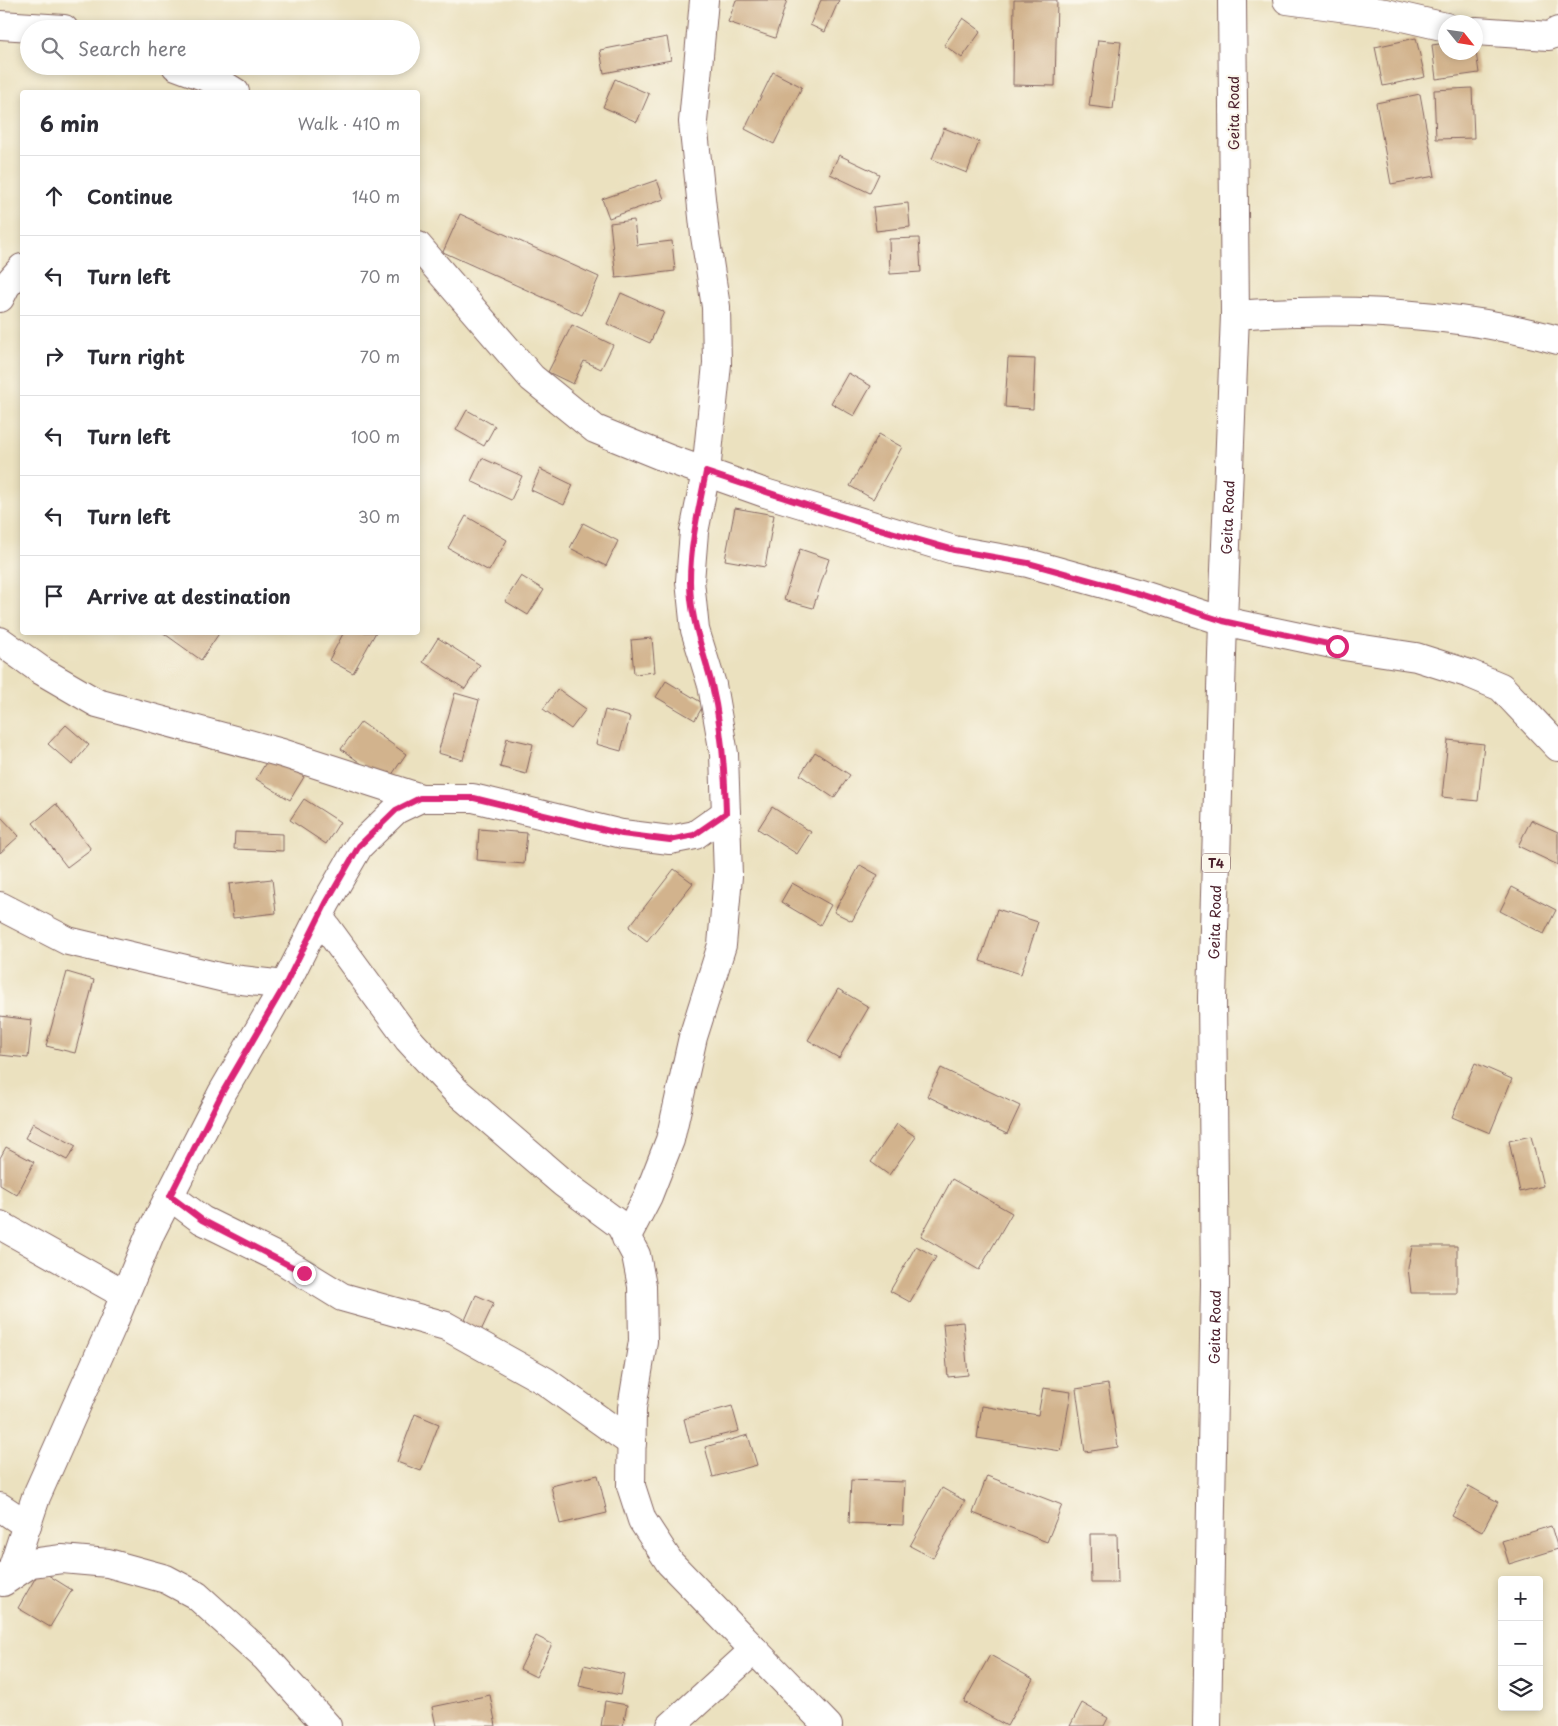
<!DOCTYPE html>
<html lang="en">
<head>
<meta charset="utf-8">
<style>
  :root { --surface:#fff; --page:#f2f2f3; --text:#2b2b33; --muted:#7c7c81; --line:#e1e1e2 }
  body { margin:0; font-family:"Playpen Sans",sans-serif; background:var(--page); color:var(--text) }
  .controls { position:absolute; right:15px; bottom:15px; display:grid; overflow:hidden; border-radius:5px; box-shadow:0 2px 8px #0003 }
  .controls button { width:45px; height:45px; display:grid; place-items:center; padding:0; border:0; border-bottom:1px solid var(--line); background:var(--surface); color:var(--text); font:25px sans-serif }
  .compass { position:absolute; left:1438px; top:15px; width:45px; height:45px; border-radius:50%; background:var(--surface); box-shadow:0 2px 8px #0003; rotate:120deg }
  .stop { position:absolute; width:15px; height:15px; margin:-11px; border:4px solid #db2777; border-radius:50%; background:#fff }
  .stop.end { background:#db2777; border-color:#fff; box-shadow:0 1px 5px #0008 }
  .list { margin:0; padding:0; list-style:none }
  h2 { display:flex; justify-content:space-between; align-items:center; height:65px; margin:0; padding:0 20px; font-size:21px }
  h2 small { font-size:16px; font-weight:400; color:var(--muted) }
  .list li { display:grid; grid-template-columns:32px 1fr auto; gap:15px; align-items:center; box-sizing:border-box; height:80px; padding:0 20px; border-top:1px solid var(--line) }
  .list b { display:block; font-size:19px; white-space:nowrap }
  .list em { font-size:16px; font-style:normal; color:var(--muted) }
  .icon { flex:none; width:28px; height:28px; fill:none; stroke:currentColor; stroke-width:2; stroke-linecap:round; stroke-linejoin:round }
  .map { position:relative; flex:none; width:1558px; height:1726px; overflow:hidden }
  .search { position:absolute; background:var(--surface); box-shadow:0 2px 8px #0003; left:20px; top:20px; width:400px; height:55px; display:flex; align-items:center; gap:12px; box-sizing:border-box; padding:0 18px; border-radius:28px; color:var(--muted); font-size:19px }
  .panel { position:absolute; background:var(--surface); box-shadow:0 2px 8px #0003; left:20px; top:90px; width:400px; height:545px; border-radius:5px }
  .map>svg:first-child { display:block }
</style>
</head>
<body>
<div class="map">
<svg width="1558" height="1726" viewBox="0 0 1558 1726">
  <rect width="100%" height="100%" fill="#fbf7ec"/>
  <filter id="ink" filterUnits="userSpaceOnUse"><feTurbulence type="fractalNoise" baseFrequency=".02" numOctaves="2"/><feDisplacementMap in="SourceGraphic" scale="10" xChannelSelector="R" yChannelSelector="G"/><feConvolveMatrix kernelMatrix="1 2 1 2 8 2 1 2 1" color-interpolation-filters="sRGB"/></filter>
  <filter id="wash" filterUnits="userSpaceOnUse"><feTurbulence type="fractalNoise" baseFrequency=".0096" numOctaves="4" result="noise"/><feDisplacementMap in="SourceGraphic" scale="20" xChannelSelector="R" yChannelSelector="G"/><feGaussianBlur stdDeviation="1.12" result="paint"/><feColorMatrix in="noise" values="0 0 0 0 0 0 0 0 0 0 0 0 0 0 0 0 0 1.4 0 .05"/><feComposite in="paint" operator="in"/></filter>
  <g filter="url(#wash)">
    <rect width="100%" height="100%" fill="#ebe1bf"/>
    <g id="blocks">
      <!-- building -->
      <g fill="#d2b38d">
        <polygon points="736,0 787,0 775,38 728,22"/>
        <polygon points="821,0 839,0 825,32 810,25"/>
        <polygon points="1014,0 1057,0 1055,86 1013,85"/>
        <polygon points="963,18 981,31 962,58 944,45"/>
        <polygon points="667,37 671,60 604,73 600,50"/>
        <polygon points="1416,38 1425,77 1383,86 1375,47"/>
        <polygon points="1098,40 1121,42 1113,109 1089,106"/>
        <polygon points="1446,43 1446,52 1476,52 1479,73 1436,79 1432,45"/>
        <polygon points="773,72 802,87 774,144 745,129"/>
        <polygon points="615,79 649,94 637,122 603,107"/>
        <polygon points="1472,88 1474,138 1436,139 1434,90"/>
        <polygon points="1420,94 1435,176 1391,184 1376,103"/>
        <polygon points="944,128 979,142 967,173 932,159"/>
        <polygon points="839,155 879,174 870,193 830,174"/>
        <polygon points="657,180 664,199 609,218 602,199"/>
        <polygon points="908,203 910,227 876,231 873,207"/>
        <polygon points="460,214 599,277 582,315 443,252"/>
        <polygon points="634,220 637,245 672,241 675,271 616,278 610,223"/>
        <polygon points="919,238 921,272 890,274 889,239"/>
        <polygon points="621,293 664,312 650,343 607,324"/>
        <polygon points="572,325 613,345 601,369 584,361 573,384 548,372"/>
        <polygon points="1008,358 1035,359 1033,409 1005,407"/>
        <polygon points="848,373 871,386 854,416 831,403"/>
        <polygon points="467,410 495,426 484,446 456,430"/>
        <polygon points="879,434 902,447 873,499 850,486"/>
        <polygon points="482,458 522,476 511,500 471,481"/>
        <polygon points="540,469 573,485 564,505 531,490"/>
        <polygon points="735,508 774,515 765,567 725,560"/>
        <polygon points="466,516 507,540 489,571 448,548"/>
        <polygon points="583,523 618,541 606,566 570,548"/>
        <polygon points="800,549 829,559 813,608 784,600"/>
        <polygon points="521,576 544,590 528,615 505,601"/>
        <polygon points="162,632 220,632 201,660"/>
        <polygon points="344,632 376,632 353,673 329,660"/>
        <polygon points="438,638 480,665 465,689 423,662"/>
        <polygon points="652,638 655,672 634,674 631,640"/>
        <polygon points="666,681 704,704 695,720 656,697"/>
        <polygon points="558,689 586,709 571,729 543,709"/>
        <polygon points="455,693 479,700 463,760 438,753"/>
        <polygon points="605,710 630,717 621,751 596,744"/>
        <polygon points="361,722 406,754 387,782 341,749"/>
        <polygon points="66,725 89,745 72,765 48,744"/>
        <polygon points="507,738 533,744 526,774 500,767"/>
        <polygon points="1448,740 1484,744 1478,801 1442,797"/>
        <polygon points="815,752 850,775 834,798 800,775"/>
        <polygon points="270,756 304,777 290,800 256,779"/>
        <polygon points="304,799 340,822 326,844 290,820"/>
        <polygon points="56,804 91,849 67,867 33,823"/>
        <polygon points="772,807 811,832 797,854 758,829"/>
        <polygon points="0,816 19,836 0,853"/>
        <polygon points="1531,820 1558,832 1558,865 1518,846"/>
        <polygon points="479,829 527,833 524,864 477,860"/>
        <polygon points="235,832 283,834 283,851 234,849"/>
        <polygon points="860,865 878,875 852,921 834,912"/>
        <polygon points="674,869 693,883 647,941 629,927"/>
        <polygon points="272,879 276,913 233,918 229,884"/>
        <polygon points="792,883 831,905 820,925 781,902"/>
        <polygon points="1512,887 1556,910 1544,934 1500,911"/>
        <polygon points="997,909 1038,922 1021,974 980,961"/>
        <polygon points="67,972 94,980 75,1053 46,1046"/>
        <polygon points="838,989 869,1007 839,1058 808,1040"/>
        <polygon points="0,1016 32,1020 28,1058 0,1055"/>
        <polygon points="1475,1063 1512,1079 1490,1133 1452,1117"/>
        <polygon points="941,1068 1020,1106 1007,1134 927,1096"/>
        <polygon points="33,1123 76,1146 67,1160 25,1138"/>
        <polygon points="897,1124 916,1137 889,1175 871,1162"/>
        <polygon points="1531,1136 1543,1186 1520,1192 1509,1141"/>
        <polygon points="6,1147 34,1162 17,1195 0,1185 0,1158"/>
        <polygon points="952,1179 1012,1213 979,1270 921,1236"/>
        <polygon points="916,1246 936,1257 910,1302 890,1291"/>
        <polygon points="1412,1246 1457,1246 1457,1293 1411,1293 1408,1268"/>
        <polygon points="476,1295 494,1303 479,1335 462,1327"/>
        <polygon points="963,1322 968,1375 948,1377 943,1324"/>
        <polygon points="1108,1384 1118,1447 1085,1452 1076,1389"/>
        <polygon points="1043,1388 1071,1392 1061,1451 977,1438 982,1406 1038,1415"/>
        <polygon points="732,1406 739,1431 690,1443 684,1419"/>
        <polygon points="415,1414 439,1424 421,1471 397,1462"/>
        <polygon points="748,1435 757,1465 713,1477 705,1447"/>
        <polygon points="598,1475 607,1513 560,1524 551,1486"/>
        <polygon points="987,1476 1062,1505 1047,1542 973,1513"/>
        <polygon points="851,1480 905,1482 903,1525 849,1523"/>
        <polygon points="1469,1486 1498,1502 1482,1532 1452,1516"/>
        <polygon points="942,1488 965,1501 933,1558 910,1546"/>
        <polygon points="1551,1526 1558,1549 1509,1564 1502,1541"/>
        <polygon points="1090,1534 1117,1534 1118,1583 1091,1583"/>
        <polygon points="40,1570 72,1590 50,1627 18,1608"/>
        <polygon points="536,1636 552,1644 536,1677 520,1669"/>
        <polygon points="990,1655 1033,1679 1007,1726 964,1702"/>
        <polygon points="584,1665 624,1674 620,1695 579,1686"/>
        <polygon points="490,1695 496,1726 436,1726 432,1707"/>
        <polygon points="605,1701 627,1705 623,1726 601,1726"/>
        <polygon points="1082,1703 1108,1718 1104,1726 1070,1726"/>
      </g>
    </g>
  </g>
  <g filter="url(#ink)">
    <use href="#blocks" fill-opacity="0" stroke="#82635f" stroke-width="1"/>
    <g fill="none" stroke-linecap="round" stroke-linejoin="round">
      <!-- minor casing -->
      <g stroke="#82635f" stroke-width="30">
        <g id="minor">
          <polyline points="1287,0 1385,13 1446,27"/>
          <polyline points="0,25 64,29"/>
          <polyline points="1476,31 1549,36 1558,31"/>
          <polyline points="176,66 219,82 235,92"/>
          <polyline points="418,246 532,378 595,429 669,459 765,493 954,550 1028,563 1140,594 1223,621 1337,645 1416,657 1470,674 1501,687 1558,747"/>
          <polyline points="0,298 6,286 22,268"/>
          <path d="M1235,315C1343,307 1453,311 1558,340"/>
          <polyline points="0,641 42,671 97,703 282,753 421,798"/>
          <polyline points="0,906 68,941 224,978 285,985"/>
          <polyline points="319,917 408,1039 455,1090 563,1183 620,1225 636,1255 642,1286 643,1341 632,1408 631,1486 642,1520 670,1563 828,1726"/>
          <polyline points="170,1196 202,1220 277,1257 342,1297 446,1326 545,1381 632,1443"/>
          <polyline points="0,1225 125,1295"/>
          <polyline points="626,1238 648,1196 670,1140 693,1037 722,945 728,876 724,754 712,685 695,630 690,581 694,532 706,472 717,364 716,307 705,236 693,122 704,0"/>
          <polyline points="0,1507 27,1525"/>
          <polyline points="10,1576 36,1497 112,1326 151,1232 222,1093 285,985 326,903 359,846 396,810 421,798 473,798 622,834 670,840 695,835 726,813"/>
          <polyline points="3,1582 31,1563 62,1559 108,1563 166,1579 196,1595 265,1657 327,1726"/>
          <polyline points="671,1726 754,1650"/>
        </g>
      </g>
      <!-- trunk casing -->
      <g stroke="#82635f" stroke-width="30">
        <g id="trunk">
          <path id="s1" d="M1207,1726L1215,1284L1212,998L1223,621L1235,315L1232,0"/>
        </g>
      </g>
      <!-- minor -->
      <use href="#minor" stroke="#fff" stroke-width="28"/>
      <!-- trunk -->
      <use href="#trunk" stroke="#fff" stroke-width="28"/>
    </g>
  </g>
  <g fill="none" stroke-linecap="round" stroke-linejoin="round" filter="url(#ink)">
    <!-- route -->
    <path stroke="#db2777" stroke-width="6" d="M304,1273L202,1220L170,1196L222,1093L285,985L326,903L359,846L396,810L420,798H474L622,834L670,840L694,835L726,813C725,770 722,728 712,685C703,649 690,619 690,581C690,544 699,508 706,472L873,527L954,550L1028,563L1140,594L1223,621L1337,646"/>
  </g>
  <g text-anchor="middle" dominant-baseline="central" stroke-width="4.5" stroke-linejoin="round" paint-order="stroke">
    <!-- shield labels -->
    <rect fill="#fbf7ec" stroke="#7f6065" stroke-width="1" x="1202" y="853.5" width="28" height="19" rx="4"/>
    <g font-size="12" font-weight="bold" fill="#4a1f2b">
      <text x="1216" y="863">T4</text>
    </g>
    <!-- street labels -->
    <g font-size="14" fill="#4a1f2b" stroke="#fbf7ec">
      <text transform="translate(1233 113) rotate(-90)">Geita Road</text>
      <text stroke="none"><textPath href="#s1" startOffset="1209">Geita Road</textPath></text>
      <text stroke="none"><textPath href="#s1" startOffset="804">Geita Road</textPath></text>
      <text stroke="none"><textPath href="#s1" startOffset="399">Geita Road</textPath></text>
    </g>
  </g>
</svg>
<div class="controls">
<button>+</button>
<button>−</button>
<button><svg class="icon" aria-label="layers" viewBox="0 0 24 24"><path d="M12 4l9 5-9 5-9-5zM3 14l9 5 9-5"/></svg></button>
</div>
<svg class="compass" viewBox="-18 -18 36 36"><path d="M0-13l5 13h-10z" fill="#e53935"/><path d="M0 13l5-13h-10z" fill="#7c7c81"/></svg>
<div class="stop" style="left:1337px;top:646px"></div>
<div class="stop end" style="left:304px;top:1273px"></div>
<div class="search"><svg class="icon" aria-label="search" viewBox="0 0 24 24"><circle cx="10" cy="10" r="6"/><path d="M15 15l6 6"/></svg>Search here</div>
<section class="panel">
<h2>6 min<small>Walk · 410 m</small></h2>
<ul class="list">
<li><svg class="icon" aria-label="ahead" viewBox="0 0 24 24"><path d="M12 20V5M6 11l6-6 6 6"/></svg><div><b>Continue</b></div><em>140 m</em></li>
<li><svg class="icon" aria-label="left" viewBox="0 0 24 24"><path d="M17 20v-9H6M10 6l-5 5 5 5"/></svg><div><b>Turn left</b></div><em>70 m</em></li>
<li><svg class="icon" aria-label="right" viewBox="0 0 24 24"><path d="M7 20v-9h11M14 6l5 5-5 5"/></svg><div><b>Turn right</b></div><em>70 m</em></li>
<li><svg class="icon" aria-label="left" viewBox="0 0 24 24"><path d="M17 20v-9H6M10 6l-5 5 5 5"/></svg><div><b>Turn left</b></div><em>100 m</em></li>
<li><svg class="icon" aria-label="left" viewBox="0 0 24 24"><path d="M17 20v-9H6M10 6l-5 5 5 5"/></svg><div><b>Turn left</b></div><em>30 m</em></li>
<li><svg class="icon" aria-label="arrive" viewBox="0 0 24 24"><path d="M6 21V4h12l-3 4 3 4H6"/></svg><div><b>Arrive at destination</b></div></li>
</ul>
</section>
</div>
</body>
</html>
